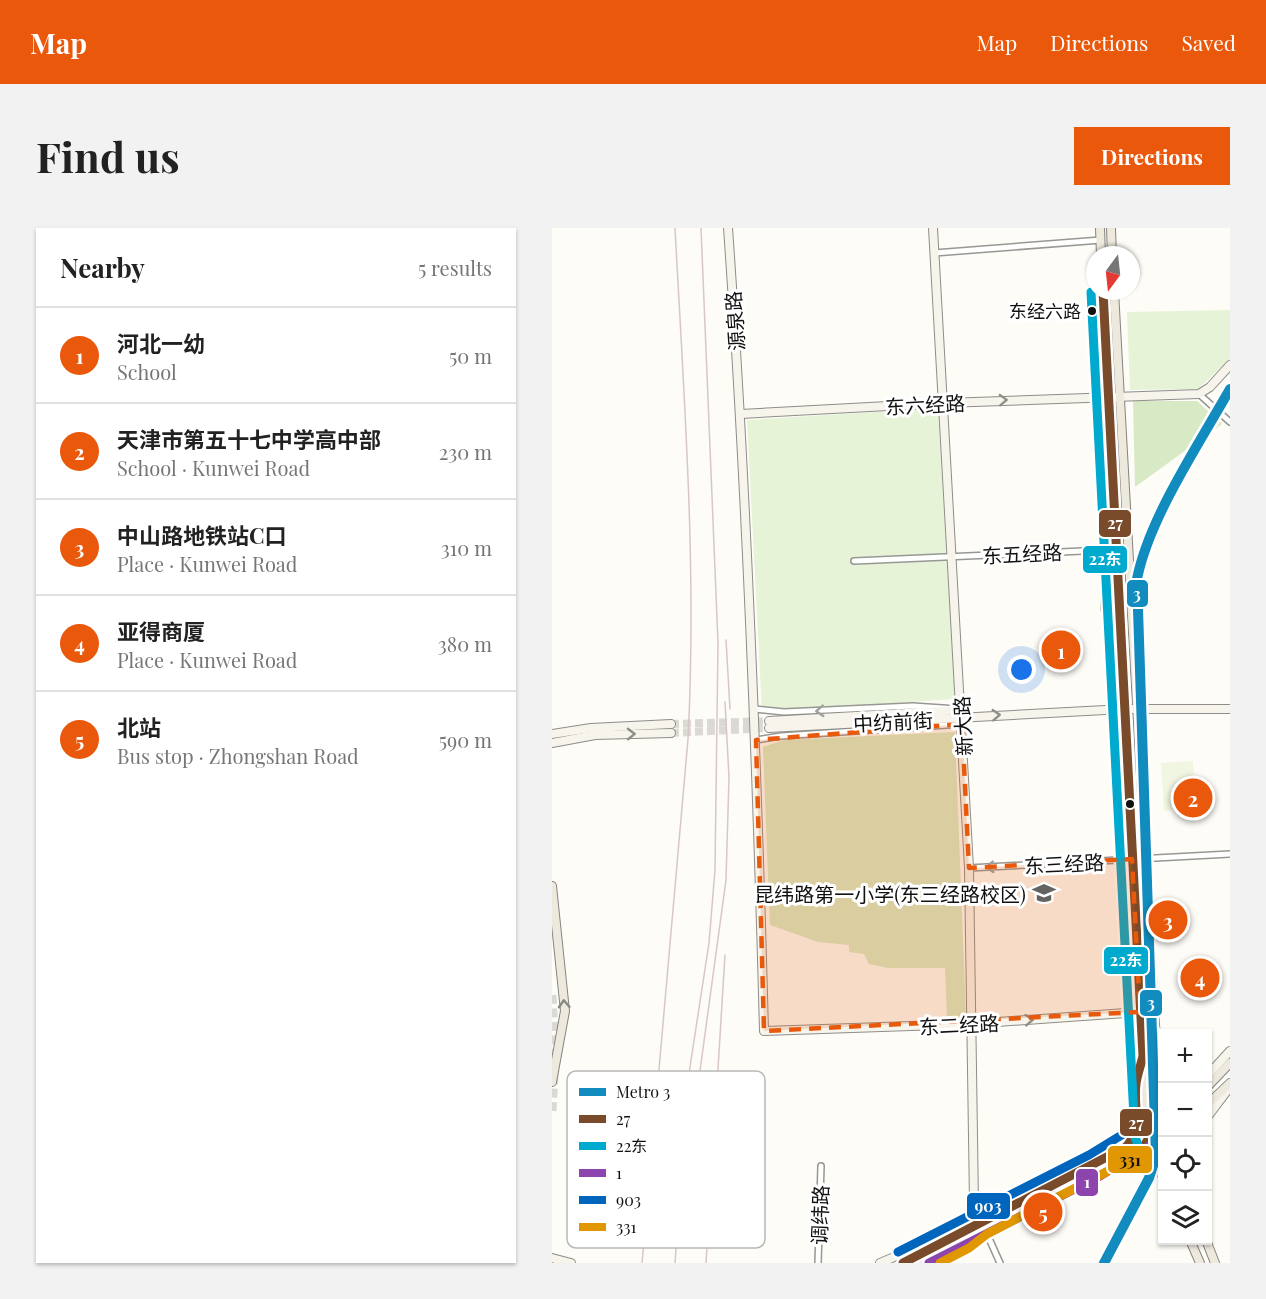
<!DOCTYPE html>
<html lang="en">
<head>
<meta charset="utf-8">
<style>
  :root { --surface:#fff; --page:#f2f2f2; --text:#222; --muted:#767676; --line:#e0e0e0; --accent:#ea580c }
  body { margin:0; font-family:"Playfair Display","Noto Sans SC",serif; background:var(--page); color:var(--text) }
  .controls { position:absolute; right:18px; bottom:18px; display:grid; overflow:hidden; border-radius:0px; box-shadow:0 2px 4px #0004 }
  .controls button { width:54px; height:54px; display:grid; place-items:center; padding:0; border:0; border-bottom:2px solid var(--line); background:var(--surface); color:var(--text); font:30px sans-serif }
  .compass { position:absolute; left:534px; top:18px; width:54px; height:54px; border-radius:50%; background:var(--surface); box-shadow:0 2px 4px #0004; rotate:195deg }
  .you { position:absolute; left:470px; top:442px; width:21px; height:21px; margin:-15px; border:4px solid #fff; border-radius:50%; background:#1a73e8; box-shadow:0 0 0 9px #1a73e833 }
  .badge { display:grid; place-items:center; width:39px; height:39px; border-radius:50%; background:var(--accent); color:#fff; font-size:20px; font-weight:700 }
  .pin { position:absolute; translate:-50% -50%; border:3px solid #fff; box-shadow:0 2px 6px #0006 }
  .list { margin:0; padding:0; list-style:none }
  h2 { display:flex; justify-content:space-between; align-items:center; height:78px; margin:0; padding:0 24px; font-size:26px }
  h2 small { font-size:20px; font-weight:400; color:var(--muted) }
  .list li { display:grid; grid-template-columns:39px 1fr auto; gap:18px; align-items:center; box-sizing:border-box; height:96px; padding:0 24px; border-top:2px solid var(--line) }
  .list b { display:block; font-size:22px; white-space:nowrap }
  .list p { margin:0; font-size:20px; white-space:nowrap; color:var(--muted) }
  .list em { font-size:20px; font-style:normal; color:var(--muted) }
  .icon { flex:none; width:33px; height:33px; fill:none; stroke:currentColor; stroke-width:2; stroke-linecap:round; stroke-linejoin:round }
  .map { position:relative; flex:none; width:678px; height:1035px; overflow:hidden; border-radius:0px }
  header { display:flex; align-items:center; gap:36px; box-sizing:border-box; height:84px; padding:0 30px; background:var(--accent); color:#fff }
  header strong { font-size:28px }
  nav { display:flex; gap:33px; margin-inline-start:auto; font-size:21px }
  .intro { display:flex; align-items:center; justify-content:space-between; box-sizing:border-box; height:144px; padding:0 36px }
  h1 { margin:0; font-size:42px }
  .button { padding:15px 27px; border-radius:0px; background:var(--accent); color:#fff; font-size:21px; font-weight:700 }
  main { display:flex; gap:36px; padding:0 36px }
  aside { flex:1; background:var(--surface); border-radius:0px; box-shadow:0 2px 4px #0004 }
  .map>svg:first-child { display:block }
</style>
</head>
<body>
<header>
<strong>Map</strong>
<nav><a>Map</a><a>Directions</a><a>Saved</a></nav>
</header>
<div class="intro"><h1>Find us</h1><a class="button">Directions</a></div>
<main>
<aside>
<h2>Nearby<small>5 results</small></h2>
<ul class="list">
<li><span class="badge">1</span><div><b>河北一幼</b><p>School</p></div><em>50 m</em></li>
<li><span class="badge">2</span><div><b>天津市第五十七中学高中部</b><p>School · Kunwei Road</p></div><em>230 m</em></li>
<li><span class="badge">3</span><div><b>中山路地铁站C口</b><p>Place · Kunwei Road</p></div><em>310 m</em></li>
<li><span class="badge">4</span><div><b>亚得商厦</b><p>Place · Kunwei Road</p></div><em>380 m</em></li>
<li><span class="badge">5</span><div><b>北站</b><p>Bus stop · Zhongshan Road</p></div><em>590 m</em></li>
</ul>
</aside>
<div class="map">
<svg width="678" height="1035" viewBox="0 0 678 1035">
  <rect width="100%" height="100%" fill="#fdfcf7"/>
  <!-- green -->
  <g fill="#e7f3d7">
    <polygon points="678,82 678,131 646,161 578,162 575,84"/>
    <polygon points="386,180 403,471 210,484 195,192"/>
  </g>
  <!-- forest -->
  <g fill="#d8eac5">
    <polygon points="581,173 645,173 670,196 583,259"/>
    <polygon points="403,504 414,790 395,790 393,740 336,740 317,736 312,726 297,724 297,717 266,714 218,697 211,519 232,512"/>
  </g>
  <!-- pitch -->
  <polygon fill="#f0f6e1" points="641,533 644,581 612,583 609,535"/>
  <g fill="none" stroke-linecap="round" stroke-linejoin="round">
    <!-- secondary-tunnel -->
    <g stroke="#dad9d4" stroke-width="8" stroke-dasharray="8 4" stroke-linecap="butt">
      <polyline points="119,496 217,493"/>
      <polyline points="119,505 217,500"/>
    </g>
    <!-- highway-tunnel -->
    <g stroke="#dad9d4" stroke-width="9" stroke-dasharray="9 4.5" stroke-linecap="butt">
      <polyline points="0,767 3,827"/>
      <polyline points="0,883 2,847"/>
    </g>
    <!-- street casing -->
    <g stroke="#979795" stroke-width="8">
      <g id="street">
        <polyline points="382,25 549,12"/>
        <polyline points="647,166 678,194"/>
        <polyline points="544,169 553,321 552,381"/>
        <polyline points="302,333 575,321"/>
        <polyline points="203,481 232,484 361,478 405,481"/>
        <polyline points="204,512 229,508 410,496"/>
        <polyline points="417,640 678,626"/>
        <polyline points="435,1006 448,1035"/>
        <polyline points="266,1035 269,938"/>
      </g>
    </g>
    <!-- secondary casing -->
    <g stroke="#8e8d8b" stroke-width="10">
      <g id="secondary">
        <path d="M176,0C195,268 205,535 212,803L418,796L602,783"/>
        <polyline points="189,186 392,175 647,166 658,159 678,137"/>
        <polyline points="217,493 409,482"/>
        <polyline points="217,500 572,481 678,481"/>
        <polyline points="0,506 39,500 119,496"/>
        <polyline points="0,515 43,507 119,505"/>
        <polyline points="656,847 678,823"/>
        <polyline points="656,888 678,859"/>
        <polyline points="0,1030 19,1035"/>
        <polyline points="328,1035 408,1001 430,994 422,975 417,640 381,0"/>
        <polyline points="388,1035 430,1009"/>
      </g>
    </g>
    <!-- primary casing -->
    <g stroke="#858482" stroke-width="10">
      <g id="primary">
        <polyline points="548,0 549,27"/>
        <polyline points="559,0 560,27"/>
        <polyline points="551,63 595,908 610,948"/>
        <polyline points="562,63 602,783 610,890"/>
        <polyline points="0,658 13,783 0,854"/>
        <polyline points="656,858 678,835"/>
        <polyline points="656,876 678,855"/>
        <polyline points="599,905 606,876"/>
        <path d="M578,915C591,897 583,861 588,837"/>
        <polyline points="638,1012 648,1035"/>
        <polyline points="654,1012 663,1035"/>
        <polyline points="351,1035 543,937 610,896"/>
        <polyline points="369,1035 487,980 610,915"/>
      </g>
    </g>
    <!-- street -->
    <use href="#street" stroke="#fffffe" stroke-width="5"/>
    <!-- secondary -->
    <use href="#secondary" stroke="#f6f4eb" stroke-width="8"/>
    <!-- primary -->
    <use href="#primary" stroke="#ede9dc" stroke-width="8"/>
    <!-- rail -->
    <g stroke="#d9c6c7" stroke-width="1.5">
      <polyline points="174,412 178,481"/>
      <polyline points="141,894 174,652 177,549 173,474"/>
      <path d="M90,1035L136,511C145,340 132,170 123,0"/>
      <polyline points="123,1035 136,852 157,715 163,642 166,415 149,0"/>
      <polyline points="154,1035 173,727"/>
    </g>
    <!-- bus-1 casing -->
    <g stroke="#fff" stroke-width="14">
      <g id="bus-1">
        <path d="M589,923C614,887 607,846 603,805"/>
        <path d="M351,1035L574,919C591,900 581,879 584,856C585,847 589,837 591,828L551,63"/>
      </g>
    </g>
    <!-- bus-2 casing -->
    <g stroke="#fff" stroke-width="14">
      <polyline id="bus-2" points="539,64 583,909 599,952"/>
    </g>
    <!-- bus-3 casing -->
    <g stroke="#fff" stroke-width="14">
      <polyline id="bus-3" points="377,1035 548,948 610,910"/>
    </g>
    <!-- bus-4 casing -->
    <g stroke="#fff" stroke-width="14">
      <polyline id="bus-4" points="346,1024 537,927 604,886"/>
    </g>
    <!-- bus-5 casing -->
    <g stroke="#fff" stroke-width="14">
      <polyline id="bus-5" points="388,1035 417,1020 435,1006 610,915"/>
    </g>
    <!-- bus-1 -->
    <use href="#bus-1" stroke="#7a4b2a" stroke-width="9"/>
    <!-- bus-2 -->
    <use href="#bus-2" stroke="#00a9ce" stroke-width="9"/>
    <!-- bus-3 -->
    <use href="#bus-3" stroke="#8e44ad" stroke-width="9"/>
    <!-- bus-4 -->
    <use href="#bus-4" stroke="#0065bd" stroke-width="9"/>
    <!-- bus-5 -->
    <use href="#bus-5" stroke="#e09702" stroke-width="9"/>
    <!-- metro-1 casing -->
    <g stroke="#fff" stroke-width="15">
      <path id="metro-1" d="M552,1035L597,950L604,928L585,351C597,290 647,216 678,161"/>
    </g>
    <!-- metro-1 -->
    <use href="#metro-1" stroke="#128bbe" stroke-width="10"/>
  </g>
  <!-- one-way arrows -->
  <defs><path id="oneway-chevron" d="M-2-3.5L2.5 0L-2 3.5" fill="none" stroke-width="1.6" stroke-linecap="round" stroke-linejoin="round" transform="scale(1.5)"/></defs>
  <g stroke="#8f8e89">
    <use href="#oneway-chevron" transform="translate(451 172) rotate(-2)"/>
    <use href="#oneway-chevron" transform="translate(444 487) rotate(-3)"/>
    <use href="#oneway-chevron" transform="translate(79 506) rotate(-1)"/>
    <use href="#oneway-chevron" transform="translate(477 792) rotate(-4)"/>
  </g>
  <g stroke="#a0a09f">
    <use href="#oneway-chevron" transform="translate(268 483) rotate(177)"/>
    <use href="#oneway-chevron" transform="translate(438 639) rotate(177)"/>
  </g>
  <use stroke="#8a8881" href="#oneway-chevron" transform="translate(12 776) rotate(-93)"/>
  <!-- marked area -->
  <path fill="#e8590c" fill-opacity="0.2" stroke="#e8590c" stroke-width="4.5" stroke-dasharray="12 8" stroke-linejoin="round" d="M410,496L417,640L580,631L588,784L212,803L204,512Z"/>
  <!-- icons -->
  <defs>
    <g id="school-bare" transform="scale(1.8)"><path d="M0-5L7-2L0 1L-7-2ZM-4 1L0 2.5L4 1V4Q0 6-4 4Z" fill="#646362" stroke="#fff" stroke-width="2.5" paint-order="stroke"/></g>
  </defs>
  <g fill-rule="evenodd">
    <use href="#school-bare" x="492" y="665"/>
  </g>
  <!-- markers -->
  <g fill="#111" stroke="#fff" stroke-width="2">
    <circle cx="540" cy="83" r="5"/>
    <circle cx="578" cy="576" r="5"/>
  </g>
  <g text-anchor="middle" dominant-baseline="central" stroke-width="6" stroke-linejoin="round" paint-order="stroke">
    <!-- bus labels -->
    <g font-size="18" fill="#111" stroke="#fff" text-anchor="end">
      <text x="529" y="83">东经六路</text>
    </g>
    <!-- street labels -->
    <g font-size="20" fill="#111" stroke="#fff">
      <text transform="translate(182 93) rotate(-94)">源泉路</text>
      <text transform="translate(373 176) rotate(-3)">东六经路</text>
      <text transform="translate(470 325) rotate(-3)">东五经路</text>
      <text transform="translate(341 493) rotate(-3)">中纺前街</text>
      <text transform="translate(410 498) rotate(-93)">新大路</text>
      <text transform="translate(512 635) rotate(-3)">东三经路</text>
      <text transform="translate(407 796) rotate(-3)">东二经路</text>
      <text transform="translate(267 987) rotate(-88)">调纬路</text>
    </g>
    <!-- poi labels -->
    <g font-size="20" fill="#111" stroke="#fff" text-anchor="end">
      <text x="474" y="665">昆纬路第一小学(东三经路校区)</text>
    </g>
  </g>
  <!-- legend -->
  <rect x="15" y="843" width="198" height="177" rx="9" fill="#fff" stroke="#b8b8b8" stroke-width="1.5"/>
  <rect x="27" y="860" width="27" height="8" fill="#128bbe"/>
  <rect x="27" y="887" width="27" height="8" fill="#7a4b2a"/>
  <rect x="27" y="914" width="27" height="8" fill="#00a9ce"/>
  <rect x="27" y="941" width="27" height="8" fill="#8e44ad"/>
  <rect x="27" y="968" width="27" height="8" fill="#0065bd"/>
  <rect x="27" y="995" width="27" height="8" fill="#e09702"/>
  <g font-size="16" fill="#111">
    <text x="64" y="870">Metro 3</text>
    <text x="64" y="897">27</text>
    <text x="64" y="924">22东</text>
    <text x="64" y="951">1</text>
    <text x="64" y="978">903</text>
    <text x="64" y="1005">331</text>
  </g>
  <g stroke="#fff" stroke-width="2">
    <rect x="546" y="281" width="34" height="29" rx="6" fill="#7a4b2a"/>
    <rect x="530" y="317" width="46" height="29" rx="6" fill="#00a9ce"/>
    <rect x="574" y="351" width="23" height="29" rx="6" fill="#128bbe"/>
    <rect x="551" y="718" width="46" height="29" rx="6" fill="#00a9ce"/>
    <rect x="587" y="761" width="24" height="28" rx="6" fill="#128bbe"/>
    <rect x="567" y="880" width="34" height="29" rx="6" fill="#7a4b2a"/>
    <rect x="555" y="917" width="46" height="29" rx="6" fill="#e09702"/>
    <rect x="523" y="940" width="24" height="29" rx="6" fill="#8e44ad"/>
    <rect x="414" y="964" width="45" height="28" rx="6" fill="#0065bd"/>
  </g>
  <g font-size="16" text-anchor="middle" font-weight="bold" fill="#fff">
    <text x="563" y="301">27</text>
    <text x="553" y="337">22东</text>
    <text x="585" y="372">3</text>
    <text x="574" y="738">22东</text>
    <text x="599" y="781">3</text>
    <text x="584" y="901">27</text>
    <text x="535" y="960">1</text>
    <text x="436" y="984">903</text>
  </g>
  <g font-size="16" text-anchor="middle" font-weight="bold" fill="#111">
    <text x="578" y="938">331</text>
  </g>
</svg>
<div class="controls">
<button>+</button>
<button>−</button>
<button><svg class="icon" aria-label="locate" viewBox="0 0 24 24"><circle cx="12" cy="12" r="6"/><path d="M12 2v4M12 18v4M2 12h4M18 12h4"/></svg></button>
<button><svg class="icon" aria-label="layers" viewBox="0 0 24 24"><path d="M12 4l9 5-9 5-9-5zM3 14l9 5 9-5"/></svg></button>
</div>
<svg class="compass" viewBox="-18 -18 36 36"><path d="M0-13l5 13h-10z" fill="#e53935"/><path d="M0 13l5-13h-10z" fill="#767676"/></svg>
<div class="you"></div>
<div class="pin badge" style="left:509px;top:422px">1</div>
<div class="pin badge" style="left:641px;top:570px">2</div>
<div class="pin badge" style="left:616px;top:692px">3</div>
<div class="pin badge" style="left:648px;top:750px">4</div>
<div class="pin badge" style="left:491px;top:984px">5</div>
</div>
</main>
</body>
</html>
